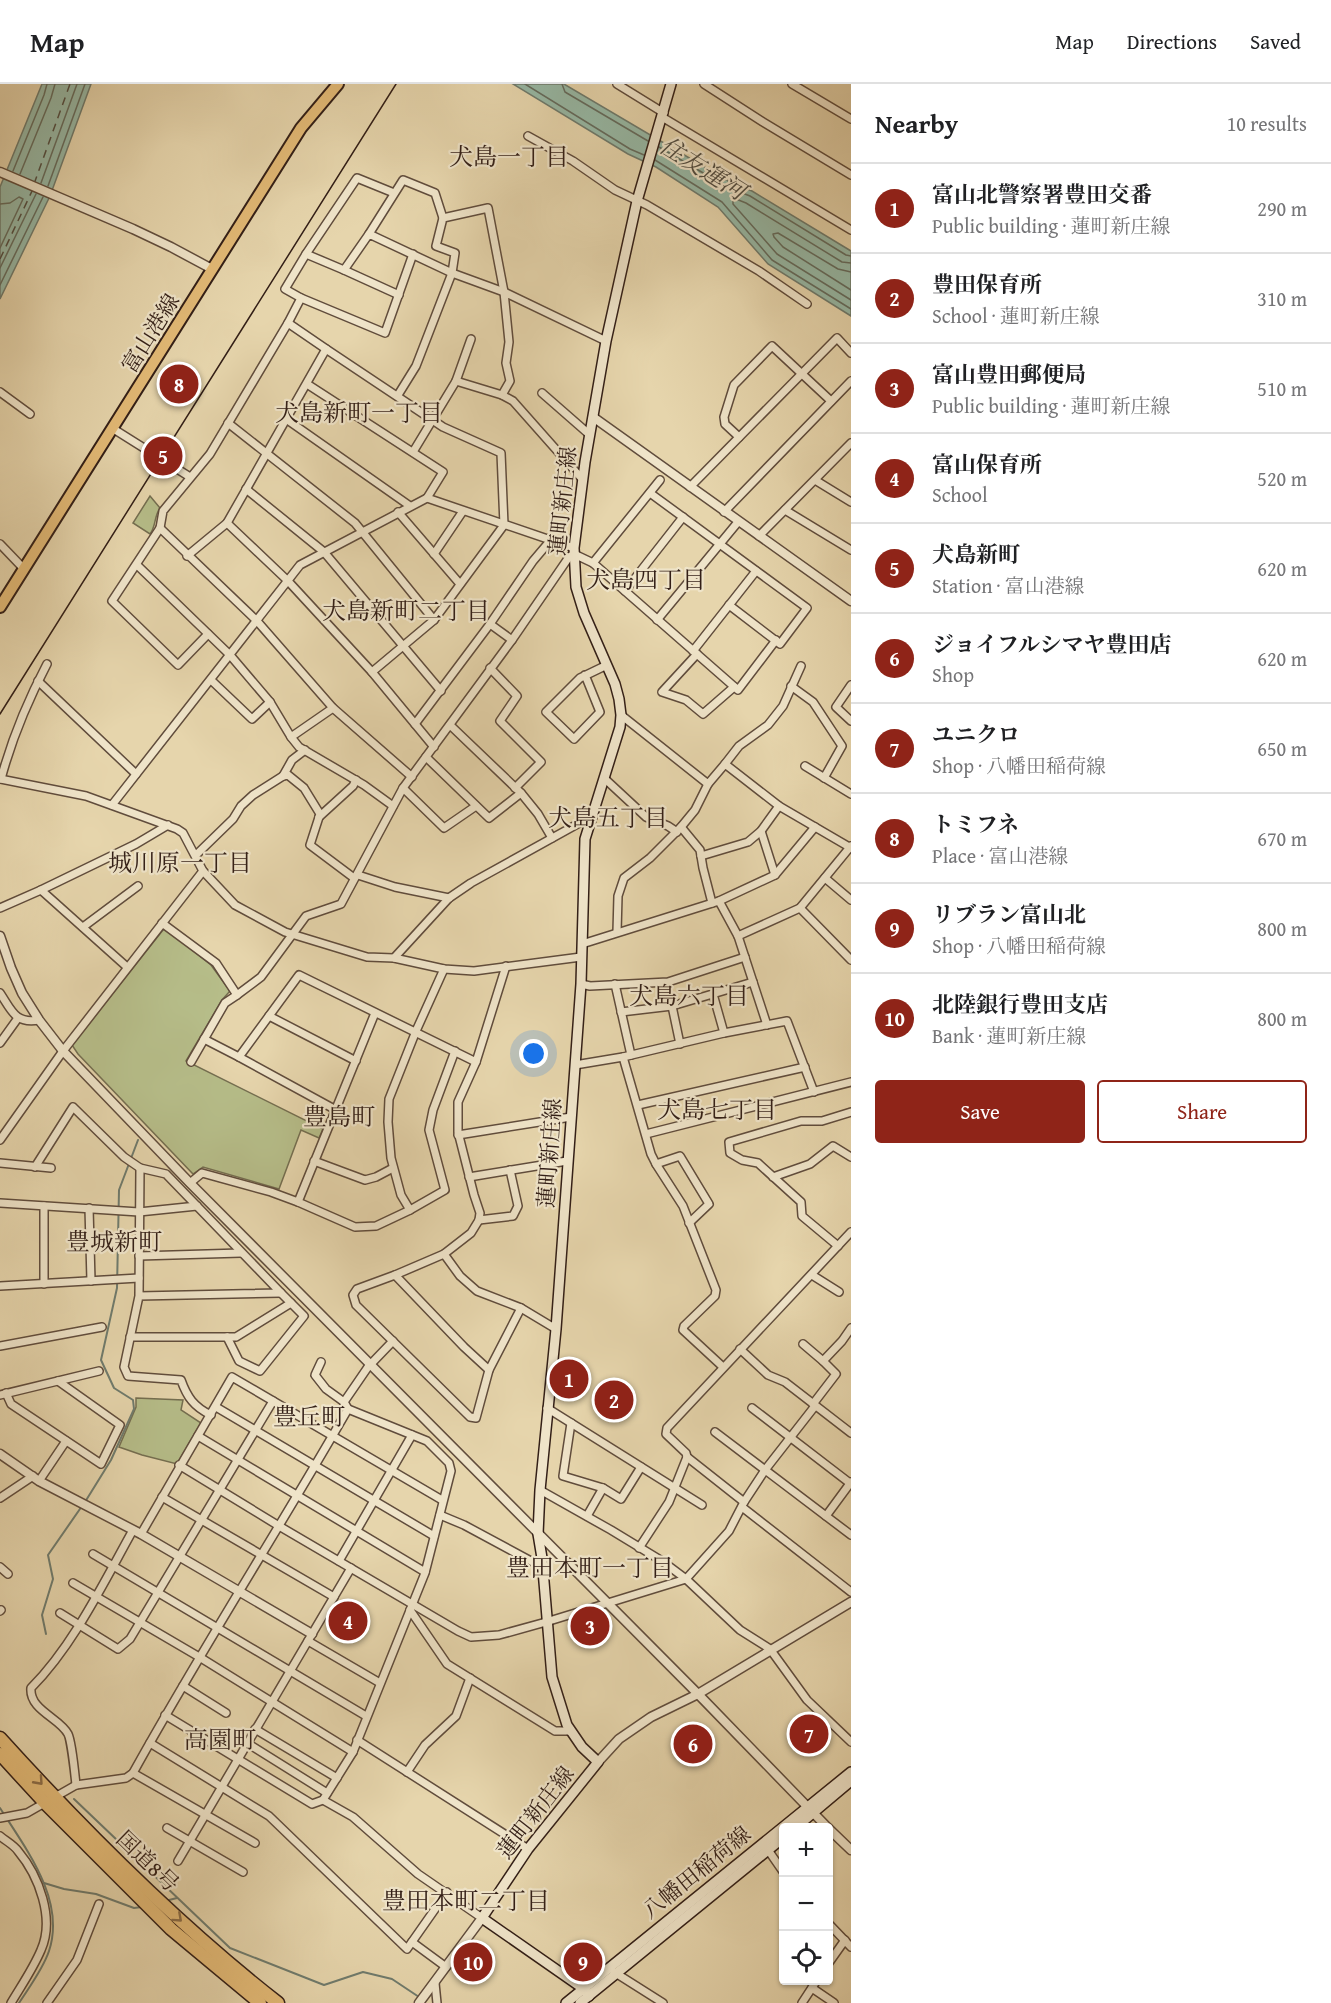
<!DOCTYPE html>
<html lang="en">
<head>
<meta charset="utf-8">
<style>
  :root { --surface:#fff; --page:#f2f2f2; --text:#202124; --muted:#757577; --line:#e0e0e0; --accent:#8f2418 }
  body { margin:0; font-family:"Gentium Book Plus","Noto Serif JP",serif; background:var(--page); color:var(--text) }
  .controls { position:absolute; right:18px; bottom:18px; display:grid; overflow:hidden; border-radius:6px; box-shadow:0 2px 4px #0004 }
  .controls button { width:54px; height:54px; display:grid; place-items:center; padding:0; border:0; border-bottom:2px solid var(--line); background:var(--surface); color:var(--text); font:30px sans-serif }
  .you { position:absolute; left:534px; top:970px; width:21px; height:21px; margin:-15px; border:4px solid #fff; border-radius:50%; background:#1a73e8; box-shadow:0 0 0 9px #1a73e833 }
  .badge { display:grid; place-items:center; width:39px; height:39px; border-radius:50%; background:var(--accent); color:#fff; font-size:20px; font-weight:700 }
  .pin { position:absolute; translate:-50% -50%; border:3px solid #fff; box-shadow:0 2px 6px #0006 }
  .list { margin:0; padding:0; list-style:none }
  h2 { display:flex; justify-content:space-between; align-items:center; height:78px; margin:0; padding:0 24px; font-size:26px }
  h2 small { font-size:20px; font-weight:400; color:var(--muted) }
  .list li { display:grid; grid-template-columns:39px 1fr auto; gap:18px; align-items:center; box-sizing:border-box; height:90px; padding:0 24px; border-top:2px solid var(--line) }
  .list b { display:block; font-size:22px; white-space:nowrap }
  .list p { margin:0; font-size:20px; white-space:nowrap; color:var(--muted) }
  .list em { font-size:20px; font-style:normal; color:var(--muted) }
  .actions { display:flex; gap:12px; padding:18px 24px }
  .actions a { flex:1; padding:14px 0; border:2px solid var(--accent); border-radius:6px; text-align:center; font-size:21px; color:var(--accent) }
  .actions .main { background:var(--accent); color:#fff }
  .icon { flex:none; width:33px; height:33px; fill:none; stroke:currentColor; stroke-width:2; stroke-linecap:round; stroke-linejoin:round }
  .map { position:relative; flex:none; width:851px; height:1919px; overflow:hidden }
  header { display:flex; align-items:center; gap:36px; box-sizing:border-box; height:84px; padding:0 30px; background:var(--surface); border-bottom:2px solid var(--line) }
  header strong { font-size:28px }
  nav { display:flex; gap:33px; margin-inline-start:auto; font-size:21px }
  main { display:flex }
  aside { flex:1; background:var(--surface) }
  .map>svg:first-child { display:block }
</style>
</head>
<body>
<header>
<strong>Map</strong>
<nav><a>Map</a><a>Directions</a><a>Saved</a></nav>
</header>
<main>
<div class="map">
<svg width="851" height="1919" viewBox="0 0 851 1919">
  <rect width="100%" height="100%" fill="#e6d5ac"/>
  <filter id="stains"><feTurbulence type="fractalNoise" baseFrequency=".00333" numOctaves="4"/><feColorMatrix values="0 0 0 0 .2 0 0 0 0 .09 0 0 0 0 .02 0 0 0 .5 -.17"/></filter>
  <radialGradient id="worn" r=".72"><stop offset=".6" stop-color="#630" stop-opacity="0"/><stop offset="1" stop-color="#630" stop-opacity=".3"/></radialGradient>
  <!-- green -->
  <g fill="#b6bd89" stroke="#746e50" stroke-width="1.5">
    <path d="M150,412L160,424C154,432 156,443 150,450L133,439Z"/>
    <polygon points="166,845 211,881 230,907 222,916 186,977 323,1045 319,1054 301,1046 279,1105 203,1083 193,1090 78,970 72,961 163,846"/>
    <polygon points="136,1314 183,1316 181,1326 201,1339 177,1380 142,1371 119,1363 136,1323"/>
  </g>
  <!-- water -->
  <g fill="#97b9a6" stroke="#6f7b6d" stroke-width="1.5">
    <polygon points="42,0 91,0 50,112 0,215 0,103"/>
    <polygon points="513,0 564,0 730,98 752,107 851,167 851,232 768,180 718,123 656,83 628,70"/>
  </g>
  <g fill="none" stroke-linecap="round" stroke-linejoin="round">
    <!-- shore -->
    <g stroke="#656c5e" stroke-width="1.5">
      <polyline points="525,0 630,65 644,71"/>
      <polyline points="562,0 565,8 648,57"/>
      <polyline points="659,63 727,103 750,112 846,171 851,172"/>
      <polyline points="655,76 722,118 772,176 851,225"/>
      <polyline points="13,87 44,11 47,0"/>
      <polyline points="20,90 51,14 55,0"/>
      <polyline points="41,99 77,0"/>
      <polyline points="48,102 85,0"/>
      <polyline points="0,120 10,119 19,113 23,115 0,164"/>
      <polyline points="851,179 842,178 746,119 736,115 733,117 733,120 777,170 851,216"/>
      <polyline points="0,184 36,110"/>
      <polyline points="851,188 838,185 778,149 773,150 774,153 783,163 851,206"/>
      <polyline points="0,201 43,113"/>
    </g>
    <!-- stream -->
    <g stroke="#6f7b6d" stroke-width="2">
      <polyline points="85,1418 111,1376 134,1325 133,1316 114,1304 101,1276 117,1204 119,1106 138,1056"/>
      <polyline points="46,1550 42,1531 53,1495 48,1471 82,1422"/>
      <polyline points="74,1715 230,1864 324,1901 363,1888 392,1895 419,1913"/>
      <path d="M0,1724C26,1765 66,1816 49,1867C43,1885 30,1902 19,1919"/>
      <polyline points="44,1799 64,1805 96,1810 134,1824 142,1823"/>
      <polyline points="165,1817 177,1814"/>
    </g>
    <!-- ferry -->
    <g stroke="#514d42" stroke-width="1.5" stroke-dasharray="8 6" stroke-linecap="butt">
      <polyline points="34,100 70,0"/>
      <polyline points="0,175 33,105"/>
    </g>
    <!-- minor casing -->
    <g stroke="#604c3c" stroke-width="10">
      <g id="minor">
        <polyline points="617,0 664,29"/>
        <polyline points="704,0 763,38 851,91"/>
        <polyline points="792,0 851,35"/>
        <polyline points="662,33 851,146"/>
        <polyline points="528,52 573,77 615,106 647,121 759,187 807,220"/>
        <polyline points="369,150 403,96 435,109 443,134"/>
        <polyline points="306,170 357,94 394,109"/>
        <polyline points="344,186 399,211"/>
        <polyline points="301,214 385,249 413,170"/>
        <polyline points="288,239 326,265"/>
        <polyline points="456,297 502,311"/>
        <polyline points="307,300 443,388 427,414"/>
        <polyline points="0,308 30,330"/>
        <polyline points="542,309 590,351"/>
        <polyline points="398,311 416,282 452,189 455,169 436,162 443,134 488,124 504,208 509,258 506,279 510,297 502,311 513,317 583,396"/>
        <polyline points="286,335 410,422"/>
        <polyline points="228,339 355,439 434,536"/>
        <polyline points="112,344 190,393"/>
        <polyline points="739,353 725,340 724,333 734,301 772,262 831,317"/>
        <polyline points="413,368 456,297 471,255"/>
        <polyline points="815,396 851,418"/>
        <polyline points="690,403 837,254 851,269"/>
        <polyline points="246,405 324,468 441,607"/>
        <polyline points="650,409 807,524 780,560 729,521"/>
        <polyline points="785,426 851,466"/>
        <polyline points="398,428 460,500"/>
        <polyline points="724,428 851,297"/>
        <polyline points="227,439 288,497 372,588 415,640 490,540 533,477 550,457"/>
        <polyline points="160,444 163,427 210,370 288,239 301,214 285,205 306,170 344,186 369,150 452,189 504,208 606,257"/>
        <polyline points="759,452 851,359"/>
        <polyline points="0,460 24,485"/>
        <polyline points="434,470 463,427"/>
        <polyline points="187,472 227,439 326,265 443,343 501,369 504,441 434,536 372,588"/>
        <polyline points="593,479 660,396"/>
        <polyline points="137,481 230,571 270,618 291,653 333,624"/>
        <polyline points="625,507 683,433"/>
        <polyline points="657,536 738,438"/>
        <polyline points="490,540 512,556"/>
        <polyline points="208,550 178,581 112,517 160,444 257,537 333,624 412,693"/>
        <polyline points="693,567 756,487"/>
        <polyline points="697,570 662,608 686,616 703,630 734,603"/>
        <polyline points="490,584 517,612 500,637 541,678 515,704"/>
        <polyline points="585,591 600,628 574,655 546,628 580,594 607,581"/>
        <polyline points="211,596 252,635 270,618"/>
        <polyline points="38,597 136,690"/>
        <polyline points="851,601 836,623 851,637"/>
        <polyline points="791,602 813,618 842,662 824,694"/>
        <polyline points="621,631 708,700 725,680 779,722 851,764"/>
        <polyline points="415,640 434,663"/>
        <polyline points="450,641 521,709 538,730 552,754"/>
        <polyline points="291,653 299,663 364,701 393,722"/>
        <polyline points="426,673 489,734 521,709"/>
        <polyline points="725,680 739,662 768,641 783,622 801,582"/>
        <polyline points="805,682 851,710"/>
        <polyline points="283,692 292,676 305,666"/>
        <polyline points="604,694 646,733 668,742 677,748"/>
        <polyline points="0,695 86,712 177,745 183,749 203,787 235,821 285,848 367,873 394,874 444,885 474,887 581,873"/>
        <path d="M1,695C12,654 27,618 47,580"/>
        <polyline points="403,704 444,744 476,722"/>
        <polyline points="112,721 300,481 427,414 574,464"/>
        <polyline points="319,733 353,702 356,696"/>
        <polyline points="681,743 700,766 703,784 712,819"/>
        <polyline points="761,747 775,791"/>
        <polyline points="196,771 233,735 241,722 253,711 283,692 288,691 304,704 320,730 310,761 354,794"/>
        <polyline points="701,772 748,758 761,747 779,722"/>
        <polyline points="358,791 395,803 449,814"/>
        <polyline points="825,794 851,816"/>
        <polyline points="41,806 136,760 168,741"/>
        <polyline points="719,817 775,791 815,743"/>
        <polyline points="0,824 41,806 127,883"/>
        <polyline points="800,824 851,876"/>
        <polyline points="162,839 216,879 237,911 261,893 306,832 341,820 403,704 512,556 569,473 574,470 593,479 738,606 776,556"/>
        <polyline points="83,843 138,802"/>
        <polyline points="617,848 618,812 624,794 650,774 681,743 695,726 708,700"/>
        <polyline points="738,852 767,941"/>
        <polyline points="582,860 719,817 738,852 800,824 851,762"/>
        <polyline points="394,874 449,814 471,799 592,732"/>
        <polyline points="581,900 590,902 668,898 745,873"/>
        <polyline points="615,900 631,971"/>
        <path d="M0,909C12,927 15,940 39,936"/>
        <polyline points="713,910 724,949"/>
        <polyline points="672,922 680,960"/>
        <polyline points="621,928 672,922 753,898"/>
        <polyline points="375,929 298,1118 355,1143 376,1142 410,1126 401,1111 391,1074 388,1038 389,1015 416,947 444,885"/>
        <polyline points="269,932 356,977"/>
        <polyline points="204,955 239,973"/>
        <polyline points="0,959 18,934"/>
        <polyline points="191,978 225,919 237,911"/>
        <polyline points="575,981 623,973"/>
        <polyline points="638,1021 805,983"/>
        <polyline points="336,1026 239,973 299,891 476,978"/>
        <polyline points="646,1050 851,998"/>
        <polyline points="458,1051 571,1033"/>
        <polyline points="0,1056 63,967 203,787"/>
        <polyline points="314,1077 365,1096 376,1093 393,1084"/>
        <polyline points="0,1079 51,1084"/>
        <polyline points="656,1080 680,1072 709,1120 689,1139"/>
        <polyline points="35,1083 73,1023 124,1073 140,1084"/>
        <polyline points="469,1093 567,1077"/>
        <polyline points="773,1093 810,1080 833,1062 851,1073"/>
        <polyline points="190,1099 202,1089 271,1108 298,1118"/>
        <polyline points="0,1119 139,1128 197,1122"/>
        <polyline points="44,1122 44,1200"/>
        <polyline points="89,1124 91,1197"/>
        <polyline points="410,1126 445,1106 429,1046 433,1026 455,967"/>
        <polyline points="479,1136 513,1132 518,1122 510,1086"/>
        <polyline points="838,1162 802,1132 801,1118 758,1079 742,1076 730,1069 729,1058 801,1037 822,1037 851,1028"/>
        <polyline points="444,1170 460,1192 477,1207 521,1224 556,1245"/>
        <polyline points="139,1172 241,1169"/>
        <polygon points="395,1191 464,1263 489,1286 476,1334 470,1333 356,1221 353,1211 357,1205"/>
        <polyline points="395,1191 444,1170 471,1149 479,1136 480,1129 474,1111 458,1048 458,1018 476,978 506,882"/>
        <polyline points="812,1191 839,1208"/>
        <polyline points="0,1202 139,1194"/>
        <path d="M139,1212L281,1209L166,1090L140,1084L139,1212L124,1283L128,1292L181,1296C187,1313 194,1323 211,1331"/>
        <polyline points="130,1253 236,1253 291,1219"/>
        <polyline points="227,1253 239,1277 260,1287 304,1232 281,1209"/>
        <polyline points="803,1260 823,1277"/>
        <polyline points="0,1262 102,1243"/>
        <polyline points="740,1265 768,1291 785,1298 851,1349"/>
        <polyline points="321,1278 315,1291 326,1305 344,1318"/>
        <polyline points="723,1283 683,1246 684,1242 715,1212 716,1206 683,1122 656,1080 651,1070 623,973 724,949 787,937 814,1008"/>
        <polyline points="489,1286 521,1224"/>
        <polyline points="6,1309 11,1320 101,1380 120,1341 58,1297"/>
        <polyline points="0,1311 99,1287"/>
        <polyline points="813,1320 836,1290 823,1277 842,1257 851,1244"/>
        <polyline points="216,1323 434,1452"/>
        <polyline points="547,1324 702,1421"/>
        <polyline points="752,1324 851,1400"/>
        <polyline points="571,1339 563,1392 603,1404 621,1415 641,1383"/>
        <polyline points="715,1348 851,1451"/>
        <polyline points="198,1352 425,1488"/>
        <polyline points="687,1373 744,1418"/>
        <polyline points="179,1381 279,1442 458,1547 471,1553 499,1551 546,1538 686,1495 729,1447 744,1418 765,1386 815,1322"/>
        <polyline points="39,1397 66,1357"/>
        <polyline points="540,1406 611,1446 662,1477 686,1495 740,1546 770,1565 807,1616 851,1658"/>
        <polyline points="162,1413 334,1513"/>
        <polyline points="0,1414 33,1392"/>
        <polyline points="742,1423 851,1508"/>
        <polyline points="440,1431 464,1441 542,1483"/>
        <polyline points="587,1432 603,1404"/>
        <polyline points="826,1432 851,1398"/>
        <polyline points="141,1450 232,1293 442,1416"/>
        <polyline points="639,1464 669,1418 687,1373 686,1369 666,1350 667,1344 851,1148"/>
        <polyline points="93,1470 366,1632"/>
        <polyline points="339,1477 412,1351"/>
        <polyline points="0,1483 8,1490"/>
        <polyline points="73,1499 201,1574 353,1668"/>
        <polyline points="410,1526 447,1580 555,1647 571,1647"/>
        <polyline points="0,1527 1,1526"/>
        <polyline points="60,1529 118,1565 130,1555 273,1317"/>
        <polyline points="308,1557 380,1599"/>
        <polyline points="183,1602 226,1629"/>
        <polyline points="165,1631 312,1720 323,1716 353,1668 425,1489 451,1387 449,1379 427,1357 348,1325"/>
        <polyline points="255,1645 337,1694"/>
        <polyline points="357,1656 528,1765"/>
        <polyline points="150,1659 269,1732 407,1865 447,1808"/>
        <polyline points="247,1659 327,1709"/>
        <polyline points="407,1688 425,1661 456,1632 470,1594"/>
        <polyline points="133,1689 255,1759"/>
        <path d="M76,1701C75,1691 71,1656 68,1650C60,1634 29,1626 31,1604C73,1562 104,1498 133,1446"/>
        <polyline points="323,1716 353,1733 418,1790 482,1834"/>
        <path d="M0,1734L27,1729L76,1701L126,1694L133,1689C201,1566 278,1447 348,1325L344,1318L368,1283L393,1257"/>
        <polyline points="167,1744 243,1788"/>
        <path d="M0,1752C6,1757 14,1761 18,1767C39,1792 55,1835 41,1866C33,1885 21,1902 11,1919"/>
        <polyline points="766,1763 784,1789"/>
        <polyline points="178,1777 351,1484"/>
        <polyline points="828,1839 851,1863"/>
        <polyline points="412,1858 446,1883"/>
        <polyline points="828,1880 845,1856"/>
        <polyline points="614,1888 663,1919"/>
        <polyline points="435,1899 437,1919"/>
        <polyline points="812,1904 834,1919"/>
        <polyline points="47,1919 77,1876 99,1820"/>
        <polyline points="802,1919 817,1896"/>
      </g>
    </g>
    <!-- tertiary casing -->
    <g stroke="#604c3c" stroke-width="11">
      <g id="tertiary">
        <polyline points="0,88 133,145 171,163 212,185"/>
        <polyline points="593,333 851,517"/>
        <polyline points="0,852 11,884 22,909 39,936 63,967 190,1099 698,1610 828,1744"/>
        <polyline points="0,1370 39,1397 141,1450 312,1550"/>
        <polyline points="598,1678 619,1655 651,1633 698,1610 851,1518"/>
        <polyline points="828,1744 851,1766"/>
        <polyline points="419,1919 482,1834"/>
      </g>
    </g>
    <!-- secondary casing -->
    <g stroke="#331f17" stroke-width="12">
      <g id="secondary">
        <polyline points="795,1744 851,1697"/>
        <polyline points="589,1912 584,1905 482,1834 528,1765 598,1678 582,1663 567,1641 552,1593 542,1474 538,1450 540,1406 556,1245 581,900 585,755 620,643 621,631 619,615 615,600 584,529 576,503 574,464 585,378 606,257 637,117 671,0"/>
        <polyline points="566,1919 851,1688"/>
        <polyline points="580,1919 784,1753"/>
      </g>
    </g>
    <!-- primary casing -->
    <g stroke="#331f17" stroke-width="14">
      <polyline id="primary" points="0,523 301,44 338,0"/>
    </g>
    <!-- trunk casing -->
    <g stroke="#331f17" stroke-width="15">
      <g id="trunk">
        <path d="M0,1654C86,1749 177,1840 278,1919"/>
        <polyline points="0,1670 45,1719 171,1845 260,1919"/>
      </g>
    </g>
    <!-- minor -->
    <use href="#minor" stroke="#efe4c9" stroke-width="7"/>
    <!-- tertiary -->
    <use href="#tertiary" stroke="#efe4c9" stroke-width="8"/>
    <!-- secondary -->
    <use href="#secondary" stroke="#efe4c9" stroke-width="9"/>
    <!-- primary -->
    <use href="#primary" stroke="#e3ba76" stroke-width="10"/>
    <!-- trunk -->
    <use href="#trunk" stroke="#e3ba76" stroke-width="12"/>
    <!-- tram -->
    <polyline stroke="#331f17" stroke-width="1.5" points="0,630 396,0"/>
  </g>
  <!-- one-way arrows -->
  <defs><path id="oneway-chevron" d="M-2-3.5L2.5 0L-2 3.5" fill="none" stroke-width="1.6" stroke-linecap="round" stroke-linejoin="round" transform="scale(1.5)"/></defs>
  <g stroke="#8b6c46">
    <use href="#oneway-chevron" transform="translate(39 1697) rotate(48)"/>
    <use href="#oneway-chevron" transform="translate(178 1834) rotate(42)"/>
  </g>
  <g text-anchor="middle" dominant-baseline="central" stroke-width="4.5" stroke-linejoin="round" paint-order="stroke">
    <!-- street labels -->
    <g font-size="22" fill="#331f17" stroke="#efe4c9">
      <text transform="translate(150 249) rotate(-58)">富山港線</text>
      <text transform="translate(562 417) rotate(-84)">蓮町新庄線</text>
      <text transform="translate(549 1069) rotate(-86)">蓮町新庄線</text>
      <text transform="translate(535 1728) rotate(-52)">蓮町新庄線</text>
      <text transform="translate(148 1777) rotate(44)">国道8号</text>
      <text transform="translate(696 1788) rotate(-39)">八幡田稲荷線</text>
    </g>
    <!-- neighbourhood labels -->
    <g font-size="24" fill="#331f17" stroke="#efe4c9">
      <text x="509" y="72">犬島一丁目</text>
      <text x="359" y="328">犬島新町一丁目</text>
      <text x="646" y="495">犬島四丁目</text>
      <text x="406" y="526">犬島新町二丁目</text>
      <text x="608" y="733">犬島五丁目</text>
      <text x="180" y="778">城川原一丁目</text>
      <text x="689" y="911">犬島六丁目</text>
      <text x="717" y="1025">犬島七丁目</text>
      <text x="339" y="1032">豊島町</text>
      <text x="114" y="1157">豊城新町</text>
      <text x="309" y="1332">豊丘町</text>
      <text x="590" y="1483">豊田本町一丁目</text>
      <text x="220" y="1655">高園町</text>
      <text x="466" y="1816">豊田本町二丁目</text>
    </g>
    <!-- water labels -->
    <g font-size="24" font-style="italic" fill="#514d42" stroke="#efe4c9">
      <text transform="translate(703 84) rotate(32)">住友運河</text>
    </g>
  </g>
  <rect width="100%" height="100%" filter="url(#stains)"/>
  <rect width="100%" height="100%" fill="url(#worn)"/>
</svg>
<div class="controls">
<button>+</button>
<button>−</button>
<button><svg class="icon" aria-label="locate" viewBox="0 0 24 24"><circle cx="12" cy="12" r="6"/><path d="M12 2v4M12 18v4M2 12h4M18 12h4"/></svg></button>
</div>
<div class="you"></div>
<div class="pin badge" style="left:569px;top:1295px">1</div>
<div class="pin badge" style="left:614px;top:1316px">2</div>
<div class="pin badge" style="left:590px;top:1542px">3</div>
<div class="pin badge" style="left:348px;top:1537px">4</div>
<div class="pin badge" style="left:163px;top:372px">5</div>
<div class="pin badge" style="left:693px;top:1660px">6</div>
<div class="pin badge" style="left:809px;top:1650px">7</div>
<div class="pin badge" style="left:179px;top:300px">8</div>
<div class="pin badge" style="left:583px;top:1878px">9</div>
<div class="pin badge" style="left:473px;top:1878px">10</div>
</div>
<aside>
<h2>Nearby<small>10 results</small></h2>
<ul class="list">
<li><span class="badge">1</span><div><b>富山北警察署豊田交番</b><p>Public building · 蓮町新庄線</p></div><em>290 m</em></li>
<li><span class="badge">2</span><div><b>豊田保育所</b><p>School · 蓮町新庄線</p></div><em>310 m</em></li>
<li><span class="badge">3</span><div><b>富山豊田郵便局</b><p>Public building · 蓮町新庄線</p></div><em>510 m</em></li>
<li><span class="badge">4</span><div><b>富山保育所</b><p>School</p></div><em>520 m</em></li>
<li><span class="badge">5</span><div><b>犬島新町</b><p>Station · 富山港線</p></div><em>620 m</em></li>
<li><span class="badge">6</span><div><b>ジョイフルシマヤ豊田店</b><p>Shop</p></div><em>620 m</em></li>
<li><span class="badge">7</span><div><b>ユニクロ</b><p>Shop · 八幡田稲荷線</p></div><em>650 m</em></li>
<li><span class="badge">8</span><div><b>トミフネ</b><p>Place · 富山港線</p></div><em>670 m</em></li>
<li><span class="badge">9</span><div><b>リブラン富山北</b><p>Shop · 八幡田稲荷線</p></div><em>800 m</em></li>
<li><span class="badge">10</span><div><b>北陸銀行豊田支店</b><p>Bank · 蓮町新庄線</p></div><em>800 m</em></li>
</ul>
<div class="actions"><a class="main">Save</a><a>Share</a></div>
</aside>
</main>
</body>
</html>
